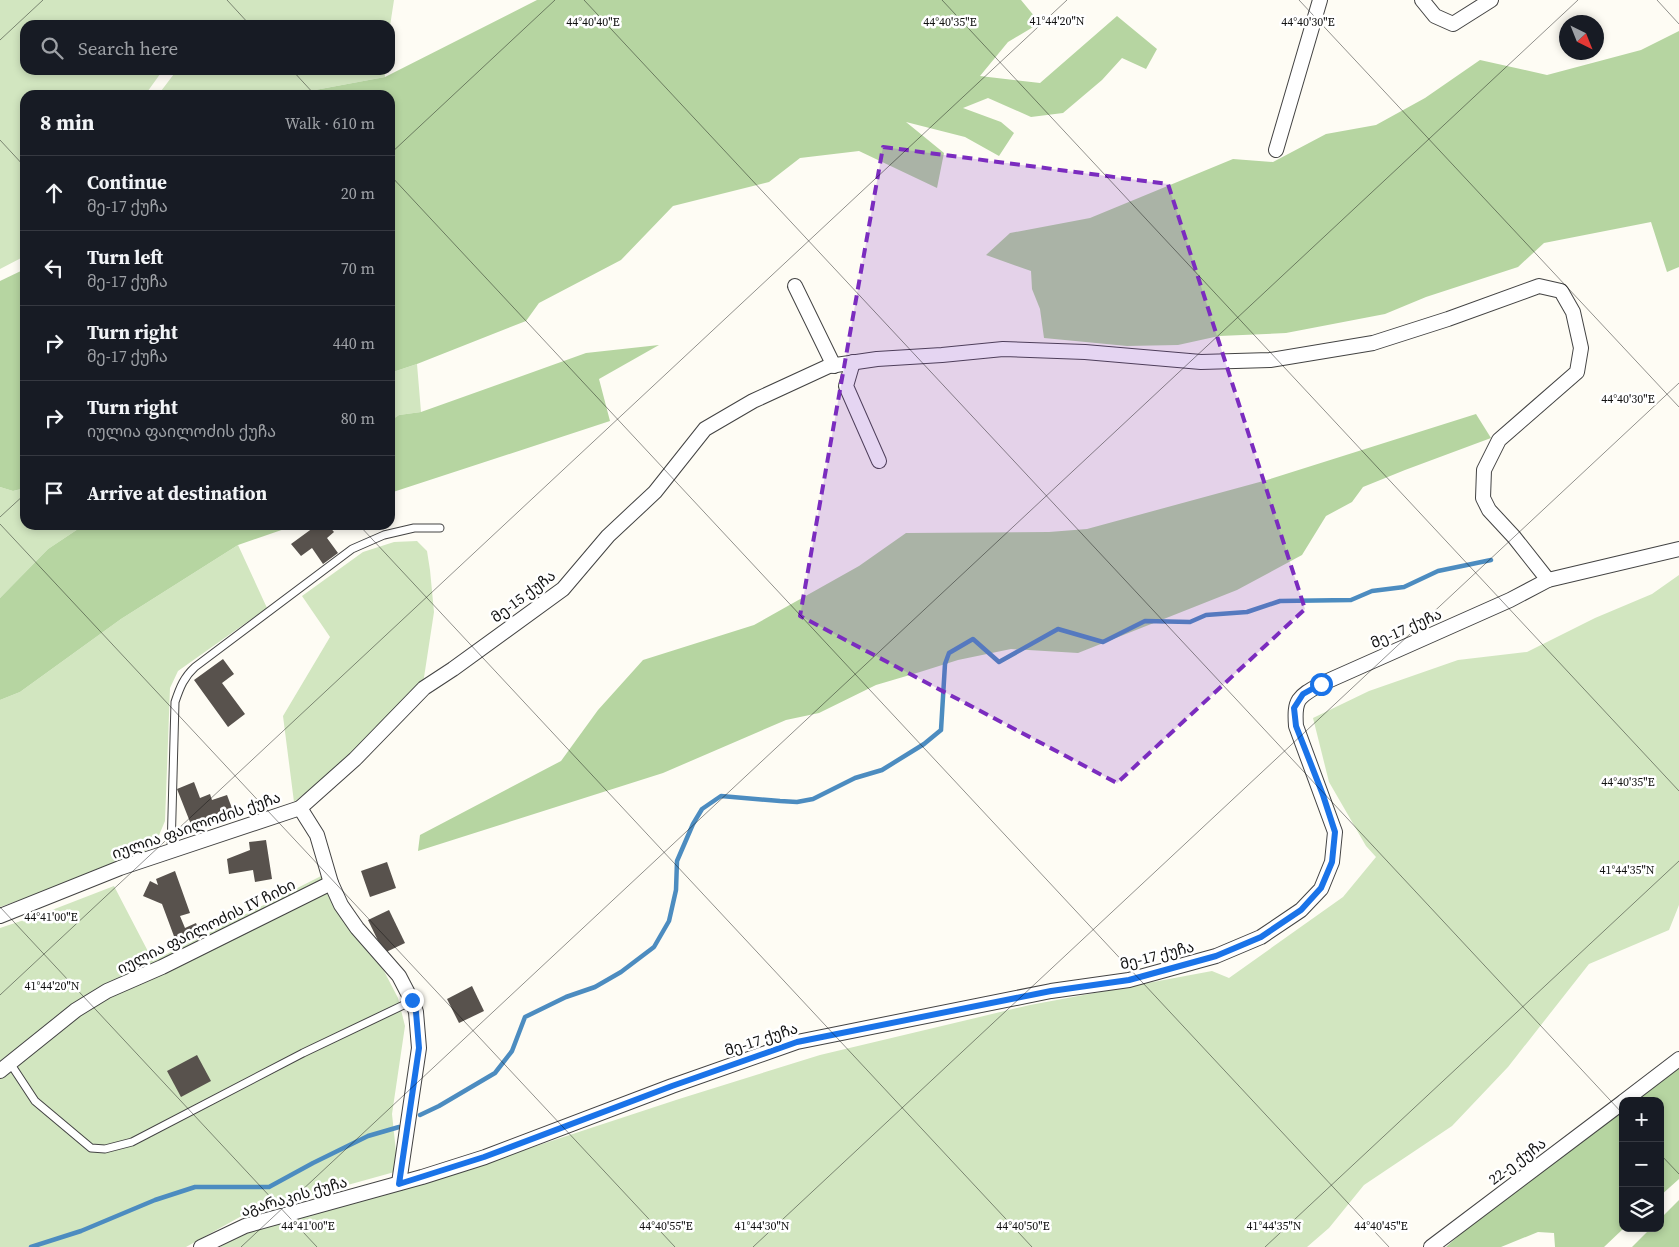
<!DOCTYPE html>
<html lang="en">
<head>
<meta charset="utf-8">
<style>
  :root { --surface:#171b24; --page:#242831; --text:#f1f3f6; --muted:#9ea1a6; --line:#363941 }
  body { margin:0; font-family:"Source Serif 4","Noto Sans Georgian",serif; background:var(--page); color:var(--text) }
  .controls { position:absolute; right:15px; bottom:15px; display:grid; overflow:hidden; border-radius:10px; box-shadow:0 2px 8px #0003 }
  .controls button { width:45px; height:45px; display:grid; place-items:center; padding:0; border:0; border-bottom:1px solid var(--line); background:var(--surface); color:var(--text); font:25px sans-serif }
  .compass { position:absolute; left:1559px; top:15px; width:45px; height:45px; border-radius:50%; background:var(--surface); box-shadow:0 2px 8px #0003; rotate:137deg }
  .stop { position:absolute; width:15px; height:15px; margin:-11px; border:4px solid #1a73e8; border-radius:50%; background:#fff }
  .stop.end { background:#1a73e8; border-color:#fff; box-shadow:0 1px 5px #0008 }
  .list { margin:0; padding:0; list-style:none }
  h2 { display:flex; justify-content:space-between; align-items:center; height:65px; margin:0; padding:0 20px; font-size:21px }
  h2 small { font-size:16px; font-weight:400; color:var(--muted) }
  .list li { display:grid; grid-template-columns:32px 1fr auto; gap:15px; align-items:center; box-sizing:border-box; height:75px; padding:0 20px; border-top:1px solid var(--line) }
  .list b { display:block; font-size:19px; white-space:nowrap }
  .list p { margin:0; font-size:16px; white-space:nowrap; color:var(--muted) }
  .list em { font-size:16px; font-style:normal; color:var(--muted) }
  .icon { flex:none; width:28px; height:28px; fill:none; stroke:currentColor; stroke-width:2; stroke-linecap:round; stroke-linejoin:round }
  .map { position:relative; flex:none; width:1679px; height:1247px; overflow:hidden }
  .search { position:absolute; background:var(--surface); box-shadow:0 2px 8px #0003; left:20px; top:20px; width:375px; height:55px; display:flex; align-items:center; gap:12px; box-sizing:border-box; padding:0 18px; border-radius:15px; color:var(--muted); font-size:19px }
  .panel { position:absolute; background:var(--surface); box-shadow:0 2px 8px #0003; left:20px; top:90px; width:375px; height:440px; border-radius:15px }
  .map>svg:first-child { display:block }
</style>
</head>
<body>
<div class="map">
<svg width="1679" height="1247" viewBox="0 0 1679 1247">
  <rect width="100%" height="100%" fill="#fefcf4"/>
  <!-- green -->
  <g fill="#d2e6c0">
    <polygon points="0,0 394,0 390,26 25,25 25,70 163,70 145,95 25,95 25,256 0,269"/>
    <polygon points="177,70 385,70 385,77 315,90 307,95 158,95"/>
    <polygon points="417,364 421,412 399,415 390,421 390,373"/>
    <polygon points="0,487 13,491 25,488 25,525 84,525 48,549 0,598"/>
    <polygon points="417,541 427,551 430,570 434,612 423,684 338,767 294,802 283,716 330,637 302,596 363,552 394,542"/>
    <polygon points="238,545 267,608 178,671 170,688 165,821 157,840 143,853 40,893 0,907 0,700 20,692 121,619"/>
    <polygon points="1679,575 1679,905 1669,930 1589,964 1508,1067 1452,1126 1364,1185 1329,1228 1307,1247 220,1247 238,1234 445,1176 679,1099 820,1055 1030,1005 1212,971 1229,978 1343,897 1376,857 1366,846 1329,782 1313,718 1369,691 1458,660 1527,652 1595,618 1652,594"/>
    <polygon points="323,875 365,945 384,971 398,998 405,1026 392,1114 398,1171 247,1213 186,1247 0,1247 0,928 39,915 114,886 153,961"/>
  </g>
  <!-- forest -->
  <g fill="#b6d5a1">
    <polygon points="537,0 1021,0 1040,23 1008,42 980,76 1040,83 1117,16 1157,49 1146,69 1122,58 1102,80 1063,113 1031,117 988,98 963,108 1001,122 1014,133 999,156 965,137 906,122 944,153 937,188 859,151 800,158 769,182 673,206 621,260 539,303 526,321 417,364 390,373 390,95 307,95 315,90 385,77"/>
    <polygon points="1679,31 1679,267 1667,272 1651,222 1544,243 1518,267 1426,297 1385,314 1286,333 1219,336 1178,345 1127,346 1044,338 1040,309 1032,289 1031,271 986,255 1010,233 1090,218 1233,159 1273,162 1326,134 1376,125 1425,98 1480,60 1547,75 1641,50"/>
    <polygon points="25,269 25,488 13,491 0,487 0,281"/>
    <polygon points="659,345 599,379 610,421 390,493 390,421 399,415 421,412 586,353"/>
    <polygon points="1476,414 1491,438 1405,470 1363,487 1352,502 1326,516 1302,555 1237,590 1078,653 1011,649 958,660 920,672 876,685 819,713 786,720 663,773 418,851 420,835 561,761 598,710 643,660 754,625 859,566 906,533 1049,532 1087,529 1267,480"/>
    <polygon points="84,525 296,525 238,545 121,619 20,692 0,700 0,598 48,549"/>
    <polygon points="1679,1068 1679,1179 1660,1196 1660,1101 1634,1101"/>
    <polygon points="1623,1108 1623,1228 1624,1228 1604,1247 1555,1247 1554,1233 1538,1232 1501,1247 1446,1247 1485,1212"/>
    <polygon points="1679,1200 1679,1247 1632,1247 1651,1228 1660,1228 1660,1219"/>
  </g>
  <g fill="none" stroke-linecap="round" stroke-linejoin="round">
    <!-- stream -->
    <g stroke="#4c8cc0" stroke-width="4.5">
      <polyline points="420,1115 439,1106 495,1073 512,1051 525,1017 566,997 595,987 621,972 654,947 669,921 676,890 677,861 693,824 702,809 721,796 780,801 797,802 813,799 855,778 882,770 924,744 941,730 945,664 949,653 973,639 999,662 1058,629 1103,642 1145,621 1190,622 1206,615 1247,612 1280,601 1351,600 1372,591 1404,587 1438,571 1491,560"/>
      <polyline points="31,1247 81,1231 155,1200 195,1187 269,1187 313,1163 368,1136 399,1127"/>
    </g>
  </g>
  <!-- building -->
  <g fill="#58524d">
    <polygon points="317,525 328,525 334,532 327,538 338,553 323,564 312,548 301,556 291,544"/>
    <polygon points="223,659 234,674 222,683 245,714 228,727 194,680"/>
    <polygon points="194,782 200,798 210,794 212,800 227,795 233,811 192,827 177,789"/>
    <polygon points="266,840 272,879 255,882 253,870 229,874 227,859 250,850 249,842"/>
    <polygon points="387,862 396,888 370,897 361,871"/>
    <polygon points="175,871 190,913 180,916 185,928 196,923 201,936 178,947 162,904 143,896 150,881 158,885 156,879"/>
    <polygon points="389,910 405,943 384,953 368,920"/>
    <polygon points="472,986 484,1011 459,1023 447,999"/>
    <polygon points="197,1055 211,1081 181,1097 167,1071"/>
  </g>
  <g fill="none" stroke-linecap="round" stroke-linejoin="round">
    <!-- lane casing -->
    <g stroke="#434343" stroke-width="9">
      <g id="lane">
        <path d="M171,851L175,702C180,687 184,677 195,667L352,549L384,535L414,528H440"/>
        <polyline points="10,1063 35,1101 91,1148 105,1149 132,1142 303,1053 412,1001"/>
      </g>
    </g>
    <!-- street casing -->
    <g stroke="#434343" stroke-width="16">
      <g id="street">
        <polyline points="1422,0 1435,16 1453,24 1491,0"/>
        <polyline points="1276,150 1320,0"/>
        <polyline points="795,286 834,366"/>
        <polyline points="853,362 846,386 879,461"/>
        <polyline points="300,808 317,835 331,883 341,905 357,928 399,976 412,1001 416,1012 419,1048 399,1183"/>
        <polyline points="0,916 120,868 300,808 355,759 424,688 453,669 563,589 608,536 655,492 705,429 753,401 829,366 877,359 942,355 1003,349 1085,352 1201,362 1270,360 1373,343 1448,319 1539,286 1561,291 1573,312 1581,348 1577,372 1499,440 1484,470 1483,498 1489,510 1514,537 1548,580"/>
        <polyline points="0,1071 76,1010 107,991 162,967 331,883"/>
        <polyline points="1624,1101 1679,1059"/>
        <path d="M201,1247L245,1226L422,1177L485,1157L672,1086L797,1042L1051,991L1129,980L1216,956L1261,937L1301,910L1321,889L1332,862L1335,832L1296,726C1294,699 1298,697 1321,684L1510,600L1548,580L1679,549"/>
        <polyline points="1431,1247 1623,1102"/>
      </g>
    </g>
    <!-- lane -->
    <use href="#lane" stroke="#fff" stroke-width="7"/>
    <!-- street -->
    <use href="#street" stroke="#fff" stroke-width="14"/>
  </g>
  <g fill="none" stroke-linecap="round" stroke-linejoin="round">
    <!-- route -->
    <polyline stroke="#1a73e8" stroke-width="6" points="412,1000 416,1012 419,1048 399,1184 484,1157 672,1086 797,1042 1051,991 1129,980 1216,956 1261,937 1301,910 1321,888 1332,862 1335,832 1323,795 1296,726 1294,708 1303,694 1321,684"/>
  </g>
  <!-- marked area -->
  <path fill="#7b2cbf" fill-opacity="0.2" stroke="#7b2cbf" stroke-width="4" stroke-dasharray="10 6" stroke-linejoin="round" d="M883,147L1168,184L1305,609L1117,783L800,616Z"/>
  <!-- ticks -->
  <path fill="none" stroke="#101010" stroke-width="1" stroke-opacity="0.45" d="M227,0L250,25M584,0L1623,1114M942,0L1679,791M1299,0L1679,407M1657,0L1679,24M0,40L43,0M292,70L315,95M0,140L25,167M390,154L555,0M390,175L1389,1247M0,517L25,494M0,524L675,1247M359,525L1032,1247M0,907L317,1247M0,995L1067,0M1660,1154L1679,1174M241,1247L1578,0M753,1247L1679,383M1265,1247L1679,861"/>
  <g text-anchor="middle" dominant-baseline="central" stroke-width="5" stroke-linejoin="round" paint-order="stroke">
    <!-- street labels -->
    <g font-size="15" fill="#101010" stroke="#fff">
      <text transform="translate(523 596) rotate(-37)">მე-15 ქუჩა</text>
      <text transform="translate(1406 628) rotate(-24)">მე-17 ქუჩა</text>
      <text transform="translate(196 825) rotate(-19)">იულია ფაილოძის ქუჩა</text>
      <text transform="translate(206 926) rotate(-26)">იულია ფაილოძის IV ჩიხი</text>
      <text transform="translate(1157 955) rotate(-14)">მე-17 ქუჩა</text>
      <text transform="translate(761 1039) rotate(-18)">მე-17 ქუჩა</text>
      <text transform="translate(1517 1161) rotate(-37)">22-ე ქუჩა</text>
      <text transform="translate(294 1196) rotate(-16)">აგარაკის ქუჩა</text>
    </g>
  </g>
  <g font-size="12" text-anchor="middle" fill="#101010" stroke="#fff" stroke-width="5" stroke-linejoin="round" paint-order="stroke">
    <text x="1057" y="25">41°44'20"N</text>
    <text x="593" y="26">44°40'40"E</text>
    <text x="950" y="26">44°40'35"E</text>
    <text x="1308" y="26">44°40'30"E</text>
    <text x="1628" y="403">44°40'30"E</text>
    <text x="1628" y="786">44°40'35"E</text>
    <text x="1627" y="874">41°44'35"N</text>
    <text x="51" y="921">44°41'00"E</text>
    <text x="52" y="990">41°44'20"N</text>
    <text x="308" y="1230">44°41'00"E</text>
    <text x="666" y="1230">44°40'55"E</text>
    <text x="1023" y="1230">44°40'50"E</text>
    <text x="1381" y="1230">44°40'45"E</text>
    <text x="762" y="1230">41°44'30"N</text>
    <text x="1274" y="1230">41°44'35"N</text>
  </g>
</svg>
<div class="controls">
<button>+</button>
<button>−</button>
<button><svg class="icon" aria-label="layers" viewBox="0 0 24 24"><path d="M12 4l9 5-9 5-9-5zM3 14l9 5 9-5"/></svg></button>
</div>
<svg class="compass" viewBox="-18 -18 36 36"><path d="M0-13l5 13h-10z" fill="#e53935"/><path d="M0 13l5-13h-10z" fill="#9ea1a6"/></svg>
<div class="stop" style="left:1321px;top:684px"></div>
<div class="stop end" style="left:412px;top:1000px"></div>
<div class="search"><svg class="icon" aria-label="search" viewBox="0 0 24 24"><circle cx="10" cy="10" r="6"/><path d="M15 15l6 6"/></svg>Search here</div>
<section class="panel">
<h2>8 min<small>Walk · 610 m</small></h2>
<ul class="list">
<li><svg class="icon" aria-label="ahead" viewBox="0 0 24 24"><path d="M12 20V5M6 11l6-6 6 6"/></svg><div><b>Continue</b><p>მე-17 ქუჩა</p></div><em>20 m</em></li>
<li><svg class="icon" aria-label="left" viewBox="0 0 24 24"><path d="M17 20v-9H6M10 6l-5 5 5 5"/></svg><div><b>Turn left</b><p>მე-17 ქუჩა</p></div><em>70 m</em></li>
<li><svg class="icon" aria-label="right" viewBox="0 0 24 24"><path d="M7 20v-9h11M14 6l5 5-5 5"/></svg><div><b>Turn right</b><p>მე-17 ქუჩა</p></div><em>440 m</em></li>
<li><svg class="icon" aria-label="right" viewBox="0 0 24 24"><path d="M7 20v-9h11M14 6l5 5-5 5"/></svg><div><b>Turn right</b><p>იულია ფაილოძის ქუჩა</p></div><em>80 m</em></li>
<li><svg class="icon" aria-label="arrive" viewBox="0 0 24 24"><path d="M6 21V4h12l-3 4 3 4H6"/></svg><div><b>Arrive at destination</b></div></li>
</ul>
</section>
</div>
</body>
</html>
